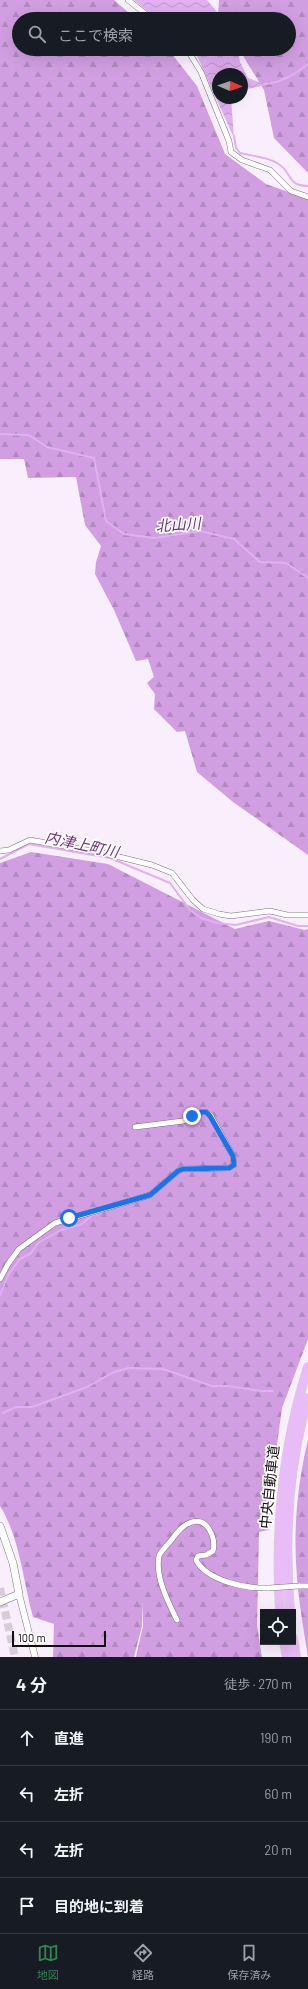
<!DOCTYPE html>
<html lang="ja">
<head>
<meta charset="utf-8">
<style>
  :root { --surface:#171b24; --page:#242831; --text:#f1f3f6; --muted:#9ea1a6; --line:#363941; --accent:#338455 }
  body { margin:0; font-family:Barlow,"Noto Sans JP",sans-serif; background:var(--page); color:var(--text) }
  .controls { position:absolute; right:12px; bottom:12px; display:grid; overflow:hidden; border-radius:0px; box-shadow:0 4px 16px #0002 }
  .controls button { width:36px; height:36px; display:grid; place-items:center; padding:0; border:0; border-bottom:1px solid var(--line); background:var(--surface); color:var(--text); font:20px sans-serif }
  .compass { position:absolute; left:212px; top:68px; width:36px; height:36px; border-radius:50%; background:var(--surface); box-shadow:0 4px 16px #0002; rotate:92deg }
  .scale { position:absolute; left:12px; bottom:10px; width:94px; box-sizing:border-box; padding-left:4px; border:2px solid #110e12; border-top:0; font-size:11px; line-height:14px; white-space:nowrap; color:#110e12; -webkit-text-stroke:3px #fff; paint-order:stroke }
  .stop { position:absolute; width:12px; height:12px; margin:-9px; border:3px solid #1a73e8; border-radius:50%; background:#fff }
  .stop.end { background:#1a73e8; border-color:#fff; box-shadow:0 1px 4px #0008 }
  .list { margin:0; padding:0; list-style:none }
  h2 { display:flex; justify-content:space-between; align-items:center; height:52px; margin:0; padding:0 16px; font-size:17px }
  h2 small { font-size:13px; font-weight:400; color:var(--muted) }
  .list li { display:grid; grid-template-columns:26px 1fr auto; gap:12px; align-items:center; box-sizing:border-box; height:56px; padding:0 16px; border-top:1px solid var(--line) }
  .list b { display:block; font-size:15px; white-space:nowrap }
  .list em { font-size:13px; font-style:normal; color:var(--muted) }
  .icon { flex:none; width:22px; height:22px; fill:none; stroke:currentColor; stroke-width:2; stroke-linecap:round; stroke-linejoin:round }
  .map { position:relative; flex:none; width:308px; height:1657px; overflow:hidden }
  .search { position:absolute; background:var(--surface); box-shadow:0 4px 16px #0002; left:12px; right:12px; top:12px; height:44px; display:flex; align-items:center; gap:10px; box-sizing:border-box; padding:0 14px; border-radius:22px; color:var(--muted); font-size:15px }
  .sheet { height:276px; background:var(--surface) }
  nav { display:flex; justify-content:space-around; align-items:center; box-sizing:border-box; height:56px; border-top:1px solid var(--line); background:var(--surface); font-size:11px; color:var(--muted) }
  nav a { display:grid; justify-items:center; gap:2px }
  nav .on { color:var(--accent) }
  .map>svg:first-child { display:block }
</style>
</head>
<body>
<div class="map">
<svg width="308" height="1657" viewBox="0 0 308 1657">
  <defs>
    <pattern id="forest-firs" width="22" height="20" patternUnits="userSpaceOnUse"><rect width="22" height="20" fill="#d19fe1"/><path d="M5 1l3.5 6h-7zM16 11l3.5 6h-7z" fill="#b288c0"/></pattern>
    <pattern id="water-waves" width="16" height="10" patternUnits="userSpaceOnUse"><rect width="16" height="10" fill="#e2aff2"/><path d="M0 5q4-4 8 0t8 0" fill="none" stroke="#c195ce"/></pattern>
  </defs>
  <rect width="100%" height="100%" fill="#f9effc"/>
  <!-- forest -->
  <g fill="url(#forest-firs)">
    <polygon points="0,0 114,0 136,19 19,19 19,49 168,49 197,86 225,154 266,184 308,199 308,855 233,802 197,772 185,731 177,732 154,709 155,694 147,683 154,677 148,659 136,661 114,610 95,574 96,562 101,546 85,525 76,477 28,478 24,459 0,459"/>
    <polygon points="219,0 308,0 308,173 274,138 264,90 239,49 289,49 289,19 221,19 218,15"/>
    <path d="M31,852L108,864L235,929L269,921L305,930L308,929V1339L282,1408L273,1474L269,1530L259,1532L257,1626L262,1657H136L143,1626L142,1601V1626L134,1657H53L54,1624L33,1617C23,1581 20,1538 0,1506V863Z"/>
    <path d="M308,1440V1657C304,1631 299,1604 297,1578C293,1532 297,1485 308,1440Z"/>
  </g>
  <!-- water -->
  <g fill="url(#water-waves)">
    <polygon points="134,0 207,0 223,19 157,19"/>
    <polygon points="194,49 238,49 240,62 248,78 267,85 242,90 242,74 218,74 218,98 231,98 234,138"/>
  </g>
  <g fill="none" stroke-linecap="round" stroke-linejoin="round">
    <!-- stream -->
    <g stroke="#e2aff2" stroke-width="2">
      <path d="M264,84C279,84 297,73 308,64"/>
      <path d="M234,136L236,148L240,153C252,156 267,157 277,163C294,173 285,185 308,186"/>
      <polyline points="0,434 29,435 47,447 94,458 106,521 124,534 155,538 200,531 234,539 260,562 286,563 308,578"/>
      <polyline points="0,859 29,844 110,858 170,883 190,910 201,918 217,923 236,925 269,917 298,926 308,926"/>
      <polyline points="0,1295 8,1275 20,1259 31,1253 38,1243 61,1230 82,1224 92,1215 102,1212"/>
      <polyline points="3,1413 16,1407 32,1407 87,1387 114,1372 129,1368 163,1369 212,1386 228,1386 261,1391 273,1391"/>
    </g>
    <!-- trunk-tunnel -->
    <polyline stroke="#d6cdd9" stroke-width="8" stroke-dasharray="8 4" stroke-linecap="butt" points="0,1588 15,1657"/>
    <!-- minor casing -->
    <g stroke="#7b727e" stroke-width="6">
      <g id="minor">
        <polyline points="128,0 152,19"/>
        <polyline points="187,49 201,72 229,141 231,152 242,160 270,170 291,191 308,197"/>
        <polyline points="0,851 9,850 30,840 103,853 152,865 172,873 193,900 203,909 219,914 231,916 270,911 287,915 308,915"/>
        <polyline points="0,1279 8,1264 19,1249 55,1223 150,1195 178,1171 183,1169 229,1168 234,1165 233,1156 211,1116 206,1112 202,1112 183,1121 135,1127"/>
        <polyline points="299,1586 308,1586"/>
        <path d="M177,1620C168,1602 155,1577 159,1556C160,1552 165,1548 168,1544C175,1536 181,1525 192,1522C208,1517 216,1539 213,1551L206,1555L198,1556L196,1560C207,1581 247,1589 269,1588"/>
      </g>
    </g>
    <!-- tertiary casing -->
    <g stroke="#7b727e" stroke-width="7">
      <polyline id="tertiary" points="19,1594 35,1657"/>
    </g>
    <!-- secondary casing -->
    <g stroke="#7b727e" stroke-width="8">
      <polyline id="secondary" points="0,1526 13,1563 19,1594 0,1602"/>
    </g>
    <!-- motorway casing -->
    <g stroke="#d4d4d4" stroke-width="10">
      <g id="motorway">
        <path d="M280,1612C275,1528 282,1448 308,1367"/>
        <path d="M290,1612C284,1540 287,1468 308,1398"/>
        <polyline points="293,1638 296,1657"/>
        <polyline points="284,1642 287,1657"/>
      </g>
    </g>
    <!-- minor -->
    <use href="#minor" stroke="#fff" stroke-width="5"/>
    <!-- tertiary -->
    <use href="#tertiary" stroke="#fff" stroke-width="6"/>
    <!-- secondary -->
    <use href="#secondary" stroke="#fff" stroke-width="7"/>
    <!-- motorway -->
    <use href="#motorway" stroke="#e8bcf6" stroke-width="9"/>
    <!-- minor-bridge casing -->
    <g stroke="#7b727e" stroke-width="6" stroke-linecap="butt">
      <polyline id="minor-bridge" points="269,1588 299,1586"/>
    </g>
    <!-- minor-bridge -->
    <use href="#minor-bridge" stroke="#fff" stroke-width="5"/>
  </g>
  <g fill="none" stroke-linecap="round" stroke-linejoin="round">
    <!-- route -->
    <polyline stroke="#1a73e8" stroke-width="5" points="69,1218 150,1195 178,1171 183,1169 229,1168 234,1165 233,1156 210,1116 206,1112 202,1112 192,1116"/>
  </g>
  <g text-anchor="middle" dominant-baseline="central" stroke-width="3.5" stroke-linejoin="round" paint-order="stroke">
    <!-- street labels -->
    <g font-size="14" fill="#110e12" stroke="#fff">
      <text transform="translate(269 1487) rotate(-84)">中央自動車道</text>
    </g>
    <!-- water labels -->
    <g font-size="15" font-style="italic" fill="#6d317f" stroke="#fff">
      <text transform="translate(178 524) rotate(-4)">北山川</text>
      <text transform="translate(82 844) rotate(12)">内津上町川</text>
    </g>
  </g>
</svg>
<div class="controls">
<button><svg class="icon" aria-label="locate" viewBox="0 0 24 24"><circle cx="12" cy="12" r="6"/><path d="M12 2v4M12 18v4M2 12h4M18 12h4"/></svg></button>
</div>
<svg class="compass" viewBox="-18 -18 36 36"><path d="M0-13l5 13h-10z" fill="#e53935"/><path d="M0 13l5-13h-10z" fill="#9ea1a6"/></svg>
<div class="scale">100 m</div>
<div class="stop" style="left:69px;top:1218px"></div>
<div class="stop end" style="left:192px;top:1116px"></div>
<div class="search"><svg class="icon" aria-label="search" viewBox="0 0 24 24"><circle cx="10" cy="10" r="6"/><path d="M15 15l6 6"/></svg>ここで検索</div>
</div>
<section class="sheet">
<h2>4 分<small>徒歩 · 270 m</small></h2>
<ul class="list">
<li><svg class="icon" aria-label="ahead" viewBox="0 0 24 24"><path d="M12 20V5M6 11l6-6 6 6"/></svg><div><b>直進</b></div><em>190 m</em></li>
<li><svg class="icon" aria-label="left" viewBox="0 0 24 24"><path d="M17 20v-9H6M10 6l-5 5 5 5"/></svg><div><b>左折</b></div><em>60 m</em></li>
<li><svg class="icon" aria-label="left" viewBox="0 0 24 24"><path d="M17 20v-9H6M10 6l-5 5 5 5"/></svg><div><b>左折</b></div><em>20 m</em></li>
<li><svg class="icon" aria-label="arrive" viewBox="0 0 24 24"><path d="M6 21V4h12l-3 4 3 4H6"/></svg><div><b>目的地に到着</b></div></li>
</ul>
</section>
<nav>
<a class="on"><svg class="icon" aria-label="map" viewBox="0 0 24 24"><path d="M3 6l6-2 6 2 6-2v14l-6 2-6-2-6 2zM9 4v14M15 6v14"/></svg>地図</a>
<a><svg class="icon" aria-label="directions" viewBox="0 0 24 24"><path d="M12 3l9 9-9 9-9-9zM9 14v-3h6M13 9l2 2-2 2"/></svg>経路</a>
<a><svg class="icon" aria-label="saved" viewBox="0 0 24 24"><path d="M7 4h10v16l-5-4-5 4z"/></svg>保存済み</a>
</nav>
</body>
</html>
